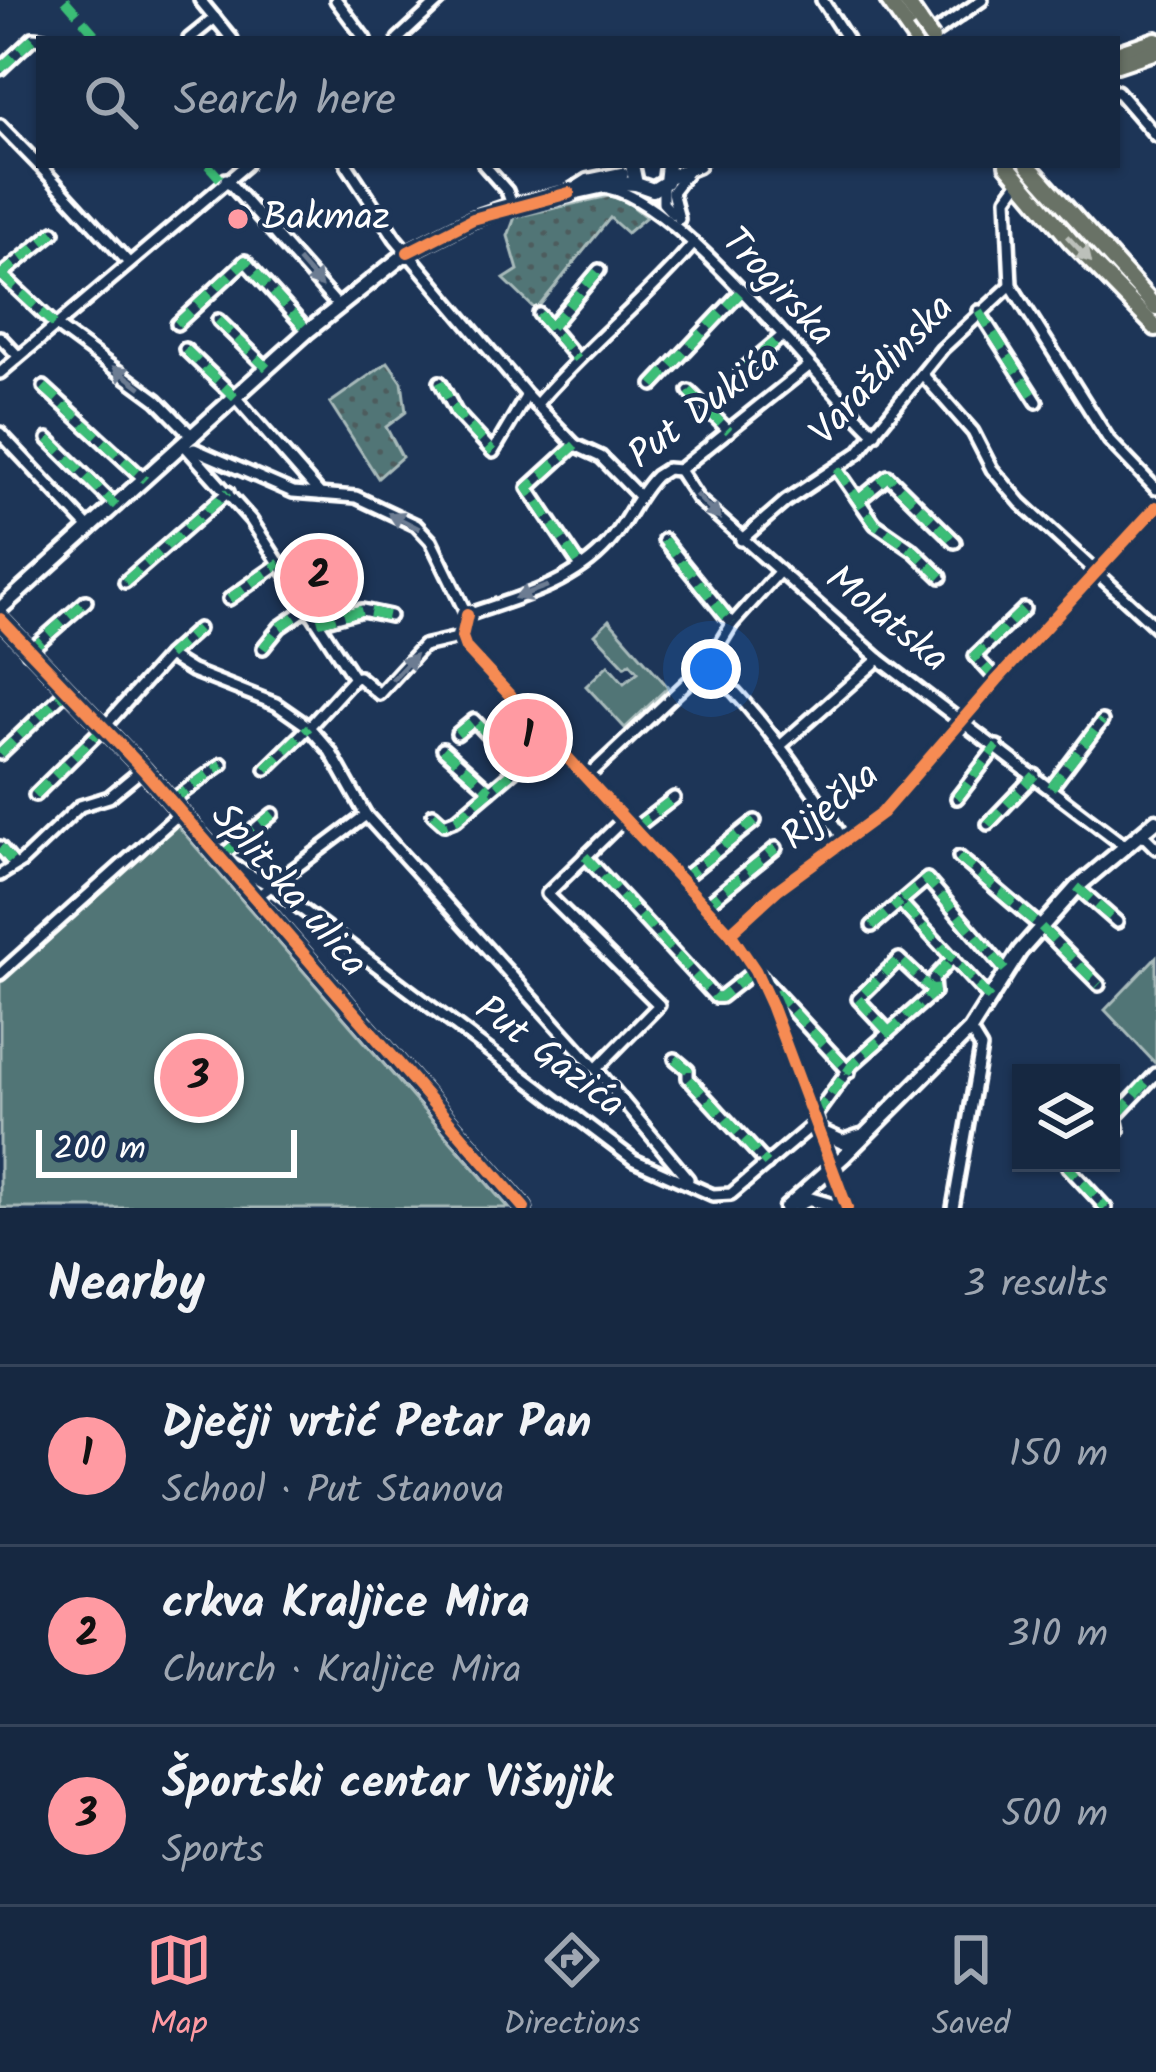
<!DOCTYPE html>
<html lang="en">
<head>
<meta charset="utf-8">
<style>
  :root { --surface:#162841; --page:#1f3048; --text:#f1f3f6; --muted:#9ea6b1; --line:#35445a; --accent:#ff9aa2 }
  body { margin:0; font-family:Kalam,sans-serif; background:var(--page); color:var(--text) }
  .controls { position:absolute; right:36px; bottom:36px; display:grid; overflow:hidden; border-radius:0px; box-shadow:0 3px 9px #0004 }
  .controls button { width:108px; height:108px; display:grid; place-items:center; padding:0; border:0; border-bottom:3px solid var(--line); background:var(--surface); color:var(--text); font:60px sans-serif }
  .scale { position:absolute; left:36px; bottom:30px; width:261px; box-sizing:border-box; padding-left:12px; border:6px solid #fff; border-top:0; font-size:33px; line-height:42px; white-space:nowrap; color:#fff; -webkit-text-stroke:9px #1d3557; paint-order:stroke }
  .you { position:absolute; left:711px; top:669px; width:42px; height:42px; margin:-30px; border:9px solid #fff; border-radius:50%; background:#1a73e8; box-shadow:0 0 0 18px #1a73e833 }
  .badge { display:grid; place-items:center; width:78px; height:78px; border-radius:50%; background:var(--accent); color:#111; font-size:39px; font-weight:700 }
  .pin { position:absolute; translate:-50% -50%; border:6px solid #fff; box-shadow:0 3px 12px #0006 }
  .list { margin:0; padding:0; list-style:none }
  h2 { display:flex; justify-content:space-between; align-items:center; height:156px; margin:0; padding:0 48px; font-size:51px }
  h2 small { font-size:39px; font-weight:400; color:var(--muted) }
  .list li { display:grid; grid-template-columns:78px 1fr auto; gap:36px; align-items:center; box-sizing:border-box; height:180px; padding:0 48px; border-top:3px solid var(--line) }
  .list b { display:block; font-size:45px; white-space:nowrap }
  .list p { margin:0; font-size:39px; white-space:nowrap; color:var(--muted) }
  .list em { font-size:39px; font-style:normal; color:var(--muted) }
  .icon { flex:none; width:66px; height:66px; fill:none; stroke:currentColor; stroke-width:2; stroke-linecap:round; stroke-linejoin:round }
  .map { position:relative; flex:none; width:1156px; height:1208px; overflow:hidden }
  .search { position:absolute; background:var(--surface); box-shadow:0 3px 9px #0004; left:36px; right:36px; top:36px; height:132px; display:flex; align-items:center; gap:30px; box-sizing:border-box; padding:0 42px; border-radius:0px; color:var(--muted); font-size:45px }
  .sheet { height:696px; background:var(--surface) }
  nav { display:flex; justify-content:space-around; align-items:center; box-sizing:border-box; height:168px; border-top:3px solid var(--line); background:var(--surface); font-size:33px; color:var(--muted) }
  nav a { display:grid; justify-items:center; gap:6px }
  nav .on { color:var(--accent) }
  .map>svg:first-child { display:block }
</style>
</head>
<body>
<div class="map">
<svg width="1156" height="1208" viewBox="0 0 1156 1208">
  <defs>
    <pattern id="grass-dots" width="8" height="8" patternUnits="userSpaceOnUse" patternTransform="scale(3)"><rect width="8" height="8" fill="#517576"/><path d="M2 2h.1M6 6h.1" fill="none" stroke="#4e5c5d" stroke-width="1.8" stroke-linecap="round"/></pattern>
  </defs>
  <rect width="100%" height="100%" fill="#1d3557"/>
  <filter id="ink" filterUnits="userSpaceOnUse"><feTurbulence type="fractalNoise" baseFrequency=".00833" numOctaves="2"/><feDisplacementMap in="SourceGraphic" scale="24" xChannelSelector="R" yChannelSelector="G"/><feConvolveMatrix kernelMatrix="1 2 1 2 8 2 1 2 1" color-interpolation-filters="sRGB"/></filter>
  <g filter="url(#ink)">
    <!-- grass -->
    <g fill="url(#grass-dots)" stroke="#a8baba" stroke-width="3">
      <polygon points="609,196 625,200 646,217 627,233 610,218 536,310 504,279 518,270 508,236 515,217"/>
      <polygon points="388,362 402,382 406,412 386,427 402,457 378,478 330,403"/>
    </g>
    <!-- pitch -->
    <g fill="#517576" stroke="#a8baba" stroke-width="3">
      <polygon points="609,620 668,687 625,728 586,686 608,665 624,683 638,672 630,663 625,666 595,634"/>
      <polygon points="177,825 508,1208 0,1208 0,982"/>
      <polygon points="1156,957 1156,1063 1155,1063 1105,1010"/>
    </g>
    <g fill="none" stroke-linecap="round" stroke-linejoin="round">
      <!-- street casing -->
      <g stroke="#fff" stroke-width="18">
        <g id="street">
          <polyline points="200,0 232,39"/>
          <polyline points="336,0 365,39"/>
          <polyline points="822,0 847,39"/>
          <polyline points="927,38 982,0"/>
          <polyline points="189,39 215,18"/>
          <polyline points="398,39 440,0"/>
          <polyline points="0,69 33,38 44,39"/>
          <polyline points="1117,91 1156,136"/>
          <polyline points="0,125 39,165"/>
          <polyline points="39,165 128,262"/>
          <polyline points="347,165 395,238 527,395 575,445 601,457 639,496"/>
          <polyline points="484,165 507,191 513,207"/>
          <polyline points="226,179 338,306"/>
          <polyline points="1020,180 1007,198 1011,285 1109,440 1156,489"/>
          <polyline points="663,186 663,203 673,214"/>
          <path d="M608,188C681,202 814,377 875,434"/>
          <polyline points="679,219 672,192 688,171"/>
          <polyline points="2,275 55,325 157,400 193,437"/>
          <polyline points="0,276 54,232"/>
          <polyline points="979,311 1037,402"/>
          <polyline points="539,314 577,359"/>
          <polyline points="218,320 267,368"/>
          <polyline points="177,324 245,261 308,331"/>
          <polyline points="551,327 599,270"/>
          <polyline points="0,337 18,356"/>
          <polyline points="185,349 235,397 320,494"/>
          <polyline points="741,371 781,337"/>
          <polyline points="0,373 246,165"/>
          <polyline points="922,374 973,432 992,469 1021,503 1156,627"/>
          <polyline points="440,382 456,412 493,452 527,395"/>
          <polyline points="653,385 740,293"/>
          <polyline points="44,387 145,480"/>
          <polyline points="689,391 729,431"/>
          <path d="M536,405C585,347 645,301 694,243"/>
          <polyline points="0,433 90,529"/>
          <polyline points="48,439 116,506"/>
          <polyline points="184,445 251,520 354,678 359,677 379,694 423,646 462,637"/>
          <polyline points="575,445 528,488 581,567"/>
          <polyline points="194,449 293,492 356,497 416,525 431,541 467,615"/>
          <polyline points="837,469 875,524 914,551 941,577"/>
          <polyline points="679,470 698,499 879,659 1126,847"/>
          <polyline points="859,500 888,476 955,542"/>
          <polyline points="664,540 732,624"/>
          <polyline points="741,540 786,501 858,453 942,349 1011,285"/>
          <polyline points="125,582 228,492"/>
          <polyline points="229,599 280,563"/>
          <polyline points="467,615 462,637 466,648 730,933 755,970 771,1005 847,1208"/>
          <path d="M467,615C517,598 571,585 608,544C627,523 636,496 656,476L667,469L679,470L809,366"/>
          <polyline points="318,622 362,610 390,616"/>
          <polyline points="263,648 280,627 309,607"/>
          <polyline points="28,652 86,601"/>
          <polyline points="168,656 198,629"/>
          <path d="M708,663C761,717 805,776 844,841"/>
          <polyline points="997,680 975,656 1024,609"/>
          <polyline points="457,734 474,720 518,767"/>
          <polyline points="780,746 879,659"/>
          <polyline points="443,749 490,791"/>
          <polyline points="0,754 66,691"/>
          <polyline points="586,778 708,663 732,624 780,571"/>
          <polyline points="1051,788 1102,721"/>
          <polyline points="35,795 104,727 168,656 192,671 276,704 309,727 266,769"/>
          <polyline points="957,798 997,746"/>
          <polyline points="171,801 222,764"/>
          <polyline points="273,814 219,858 271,886 366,815 330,751 309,727 354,678"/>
          <polyline points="433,814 444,824 457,819 550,740"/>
          <polyline points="366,815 596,1069 688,1179"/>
          <polyline points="988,824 1035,775"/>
          <polyline points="634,829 674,798"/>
          <polyline points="1142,834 1156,848"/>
          <polyline points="0,847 15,865"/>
          <polyline points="585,856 715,997 721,997 755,970 849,1072"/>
          <polyline points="959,857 1040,926 1099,985"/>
          <polyline points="0,875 21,862 80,806 109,797 143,769"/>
          <polyline points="681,880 755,821"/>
          <polyline points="1077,887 1117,922"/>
          <polyline points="254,899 271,886 634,1160 713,1195 731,1194 817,1121"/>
          <polyline points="705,906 776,848"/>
          <polyline points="872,926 900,902"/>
          <polyline points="730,933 777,890 882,813 997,680 1156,507"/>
          <polyline points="0,974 180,813"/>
          <polyline points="990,999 900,902 927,879 1005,970"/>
          <polyline points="889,1032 858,999 899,959 934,992"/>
          <polyline points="675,1059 688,1070 688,1078 767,1164"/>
          <polyline points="596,1069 659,1005 547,894 624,819"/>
          <polyline points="815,1116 852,1065 934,992 933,979 953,958"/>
          <polyline points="1111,1138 1118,1131 1115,1117 1156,1074"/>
          <polyline points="1073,1163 1068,1167 1106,1208"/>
          <polyline points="953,1208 981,1048 970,1030"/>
        </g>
      </g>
      <!-- secondary casing -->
      <g stroke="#fff" stroke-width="21">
        <g id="secondary">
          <polyline points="632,165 636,184 653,190 666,182 668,165"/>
          <polyline points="669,177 698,165"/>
          <polyline points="569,193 588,181 622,174"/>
          <polyline points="0,609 308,331 408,252 473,219 505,208 618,183 636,184"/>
          <polyline points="0,619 143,769 524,1208"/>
          <polyline points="821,1132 843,1142 861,1136"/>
          <polyline points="797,1205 809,1199 840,1208"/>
          <polyline points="786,1208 844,1156 970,1030 1020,951 1077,887 1156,821"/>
        </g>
      </g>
      <!-- primary casing -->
      <g stroke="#fff" stroke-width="22">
        <g id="primary">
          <polyline points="888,0 915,39"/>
          <polyline points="905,0 920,22"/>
          <polyline points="1117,53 1156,40"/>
          <polyline points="1117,64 1156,51"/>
          <polyline points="1007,165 1071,241 1156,328"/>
          <polyline points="1028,165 1156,308"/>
        </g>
      </g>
      <!-- street -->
      <use href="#street" stroke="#1d3557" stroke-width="9"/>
      <!-- secondary -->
      <use href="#secondary" stroke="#1d3557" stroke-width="12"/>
      <!-- primary -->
      <use href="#primary" stroke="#697266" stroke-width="14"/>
      <!-- primary-bridge casing -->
      <g stroke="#fff" stroke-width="22" stroke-linecap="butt">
        <polyline id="primary-bridge" points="920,22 932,39"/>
      </g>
      <!-- primary-bridge -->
      <use href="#primary-bridge" stroke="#697266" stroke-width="14"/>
      <!-- quiet -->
      <g stroke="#3abd76" stroke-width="9" stroke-dasharray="18 9" stroke-linecap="butt">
        <polyline points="65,0 99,39"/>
        <polyline points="0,69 33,38 44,39"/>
        <polyline points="208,165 223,182"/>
        <polyline points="2,275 55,325"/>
        <polyline points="0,276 54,232"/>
        <polyline points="979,311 1037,402"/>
        <polyline points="539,314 577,359"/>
        <polyline points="218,320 267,368"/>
        <polyline points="177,324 245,261 308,331"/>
        <polyline points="551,327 599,270"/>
        <polyline points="185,349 235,397"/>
        <polyline points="741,371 781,337"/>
        <polyline points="440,382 456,412 493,452"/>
        <polyline points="653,385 740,293"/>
        <polyline points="44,387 145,480"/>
        <polyline points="689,391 729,431"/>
        <polyline points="48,439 116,506"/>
        <polyline points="575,445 528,488 581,567"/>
        <polyline points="837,469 875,524 914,551 941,577"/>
        <polyline points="859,500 888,476 955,542"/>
        <polyline points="664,540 732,624"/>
        <polyline points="125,582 228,492"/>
        <polyline points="229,599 280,563"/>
        <polyline points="318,622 362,610 390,616"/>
        <polyline points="263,648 280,627 309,607"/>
        <polyline points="28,652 86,601"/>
        <polyline points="168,656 198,629"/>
        <polyline points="997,680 975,656 1024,609"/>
        <polyline points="457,734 474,720 518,767"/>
        <polyline points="443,749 490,791"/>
        <polyline points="0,754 66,691"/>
        <polyline points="266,769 309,727"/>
        <polyline points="1051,788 1102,721"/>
        <polyline points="35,795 104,727"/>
        <polyline points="957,798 997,746"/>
        <polyline points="171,801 222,764"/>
        <polyline points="433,814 444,824 457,819 550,740"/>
        <polyline points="988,824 1035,775"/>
        <polyline points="634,829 674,798"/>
        <polyline points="0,847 15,865"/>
        <polyline points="585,856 715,997 721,997 755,970 849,1072"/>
        <polyline points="959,857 1040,926 1099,985"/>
        <polyline points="219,858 273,814"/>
        <polyline points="681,880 755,821"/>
        <polyline points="1077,887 1117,922"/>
        <polyline points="705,906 776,848"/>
        <polyline points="872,926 900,902"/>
        <polyline points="990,999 900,902 927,879 1005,970"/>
        <polyline points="889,1032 858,999 899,959 934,992"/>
        <polyline points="675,1059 688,1070 688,1078 767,1164"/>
        <polyline points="815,1116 852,1065 934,992 933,979 953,958"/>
        <polyline points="1111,1138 1118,1131 1115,1117 1146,1083"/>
        <polyline points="1073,1163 1068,1167 1106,1208"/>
      </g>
      <!-- cycleway casing -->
      <g stroke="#1d3557" stroke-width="20">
        <g id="cycleway">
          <polyline points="408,252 473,219 569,193"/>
          <polyline points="467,615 462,637 466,648 730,933 755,970 771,1005 847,1208"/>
          <polyline points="0,619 143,769 524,1208"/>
          <polyline points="730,933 777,890 882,813 997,680 1156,507"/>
        </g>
      </g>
      <!-- cycleway -->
      <use href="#cycleway" stroke="#f68b52" stroke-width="12"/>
    </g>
    <!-- one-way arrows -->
    <defs><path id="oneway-solid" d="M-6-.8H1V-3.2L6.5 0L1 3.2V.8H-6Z" transform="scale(3)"/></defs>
    <use fill="#bcc0ba" href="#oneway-solid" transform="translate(1079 249) rotate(47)"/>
    <g fill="#6c7c92">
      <use href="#oneway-solid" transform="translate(310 274) rotate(49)"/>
      <use href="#oneway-solid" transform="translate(127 377) rotate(-143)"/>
      <use href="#oneway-solid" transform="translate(708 507) rotate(46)"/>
      <use href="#oneway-solid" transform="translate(404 521) rotate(-153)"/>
      <use href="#oneway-solid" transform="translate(531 592) rotate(160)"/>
      <use href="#oneway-solid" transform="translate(404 667) rotate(-47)"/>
    </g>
  </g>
  <!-- markers -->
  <circle fill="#ff9aa2" stroke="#1d3557" stroke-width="4.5" cx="238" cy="219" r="12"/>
  <g text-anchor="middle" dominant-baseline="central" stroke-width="9" stroke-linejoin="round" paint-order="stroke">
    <!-- poi labels -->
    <g font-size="39" fill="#fff" stroke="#1d3557" text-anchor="start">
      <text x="262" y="219">Bakmaz</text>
    </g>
    <!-- street labels -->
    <g font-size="39" fill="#fff" stroke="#1d3557">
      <text transform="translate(777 288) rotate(47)">Trogirska</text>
      <text transform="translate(883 371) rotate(-47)">Varaždinska</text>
      <text transform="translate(705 408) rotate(-37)">Put Dukića</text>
      <text transform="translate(886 620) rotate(39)">Molatska</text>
      <text transform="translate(831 807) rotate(-40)">Riječka</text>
      <text transform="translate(288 891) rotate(49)">Splitska ulica</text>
      <text transform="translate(549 1058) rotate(37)">Put Gazića</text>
    </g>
  </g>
</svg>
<div class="controls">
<button><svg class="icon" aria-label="layers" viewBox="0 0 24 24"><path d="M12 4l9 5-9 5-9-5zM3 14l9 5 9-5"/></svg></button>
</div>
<div class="scale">200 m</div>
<div class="you"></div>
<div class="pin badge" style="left:528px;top:738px">1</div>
<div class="pin badge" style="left:319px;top:578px">2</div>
<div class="pin badge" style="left:199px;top:1078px">3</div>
<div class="search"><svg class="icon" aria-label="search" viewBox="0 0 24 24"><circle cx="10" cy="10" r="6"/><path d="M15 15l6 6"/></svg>Search here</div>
</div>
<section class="sheet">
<h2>Nearby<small>3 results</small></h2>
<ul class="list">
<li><span class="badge">1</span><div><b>Dječji vrtić Petar Pan</b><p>School · Put Stanova</p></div><em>150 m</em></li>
<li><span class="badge">2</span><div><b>crkva Kraljice Mira</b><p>Church · Kraljice Mira</p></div><em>310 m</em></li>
<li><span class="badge">3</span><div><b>Športski centar Višnjik</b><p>Sports</p></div><em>500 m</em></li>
</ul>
</section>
<nav>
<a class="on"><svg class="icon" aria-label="map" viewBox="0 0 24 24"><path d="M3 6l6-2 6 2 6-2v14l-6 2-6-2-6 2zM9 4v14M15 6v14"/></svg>Map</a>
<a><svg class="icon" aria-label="directions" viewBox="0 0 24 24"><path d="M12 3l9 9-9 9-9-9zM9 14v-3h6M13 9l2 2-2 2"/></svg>Directions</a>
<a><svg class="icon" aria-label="saved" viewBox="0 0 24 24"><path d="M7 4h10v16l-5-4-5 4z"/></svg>Saved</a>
</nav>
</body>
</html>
